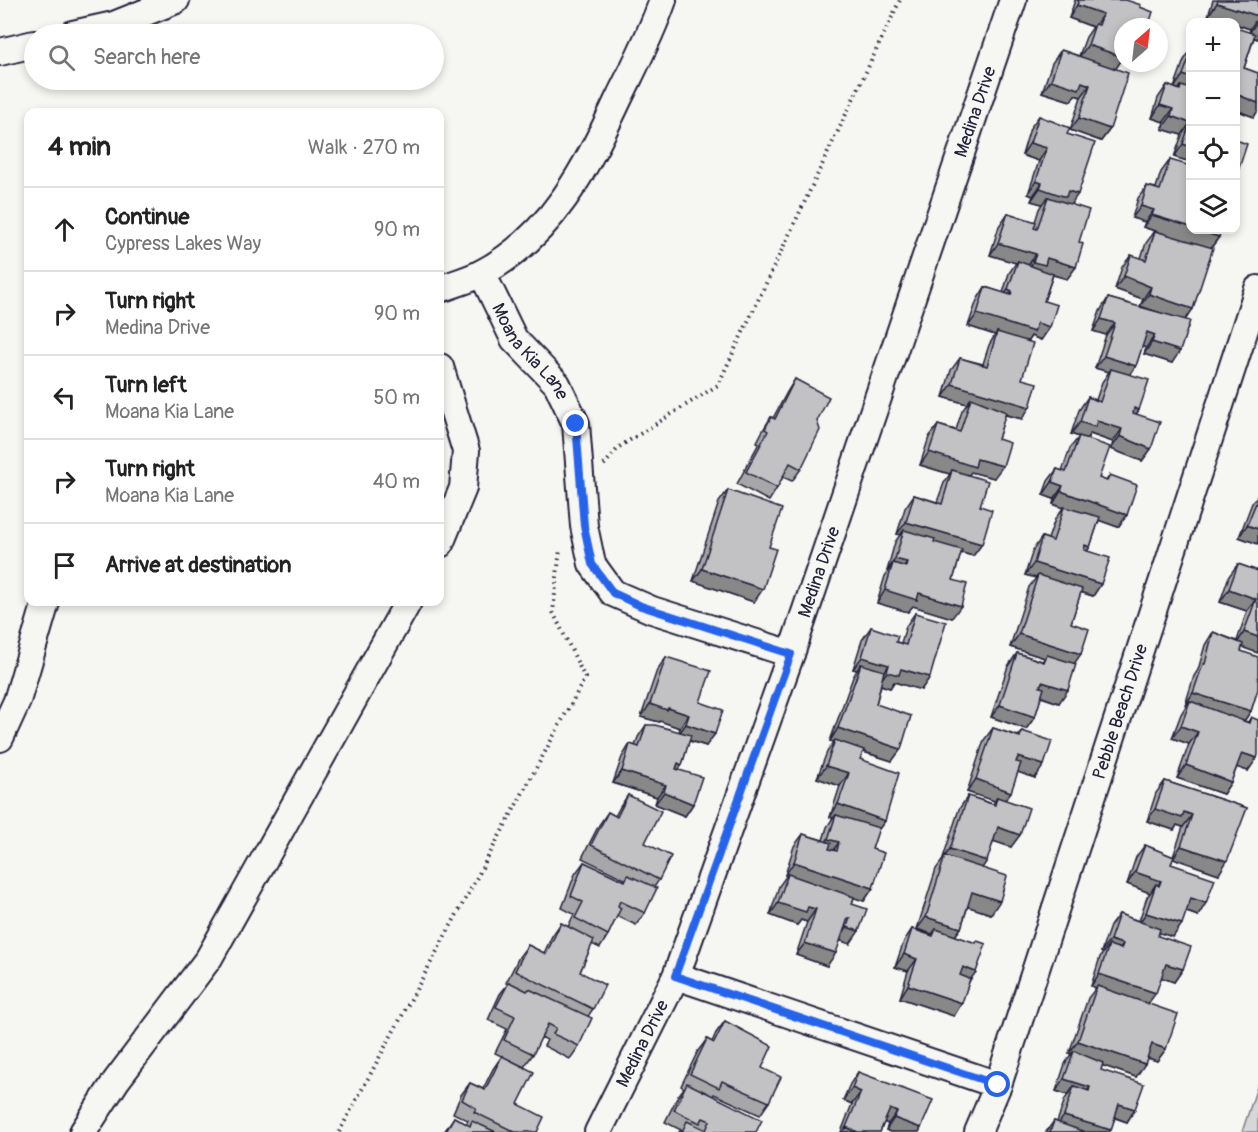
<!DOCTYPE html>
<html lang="en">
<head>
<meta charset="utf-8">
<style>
  :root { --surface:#fff; --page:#f2f2f2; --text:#222; --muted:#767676; --line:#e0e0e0 }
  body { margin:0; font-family:Pangolin,sans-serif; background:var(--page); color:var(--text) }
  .controls { position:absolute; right:18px; top:18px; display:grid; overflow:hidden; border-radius:12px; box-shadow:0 3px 9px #0003 }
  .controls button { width:54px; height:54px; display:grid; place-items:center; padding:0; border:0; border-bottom:2px solid var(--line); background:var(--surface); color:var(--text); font:30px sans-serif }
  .compass { position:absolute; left:1114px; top:18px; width:54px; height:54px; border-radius:50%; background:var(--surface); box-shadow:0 3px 9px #0003; rotate:28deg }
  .stop { position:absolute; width:18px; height:18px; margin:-14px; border:4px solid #2563eb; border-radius:50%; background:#fff }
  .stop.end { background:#2563eb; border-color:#fff; box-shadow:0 2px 6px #0008 }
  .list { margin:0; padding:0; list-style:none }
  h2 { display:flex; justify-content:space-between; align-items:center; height:78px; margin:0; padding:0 24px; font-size:26px }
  h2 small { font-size:20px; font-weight:400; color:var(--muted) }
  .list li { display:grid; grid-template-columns:39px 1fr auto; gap:18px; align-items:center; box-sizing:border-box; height:84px; padding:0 24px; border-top:2px solid var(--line) }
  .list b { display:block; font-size:22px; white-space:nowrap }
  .list p { margin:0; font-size:20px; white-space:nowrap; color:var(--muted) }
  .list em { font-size:20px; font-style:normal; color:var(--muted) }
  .icon { flex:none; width:33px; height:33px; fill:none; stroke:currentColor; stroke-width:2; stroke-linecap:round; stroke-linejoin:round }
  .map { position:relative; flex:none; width:1258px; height:1132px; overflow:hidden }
  .search { position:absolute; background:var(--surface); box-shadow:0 3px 9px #0003; left:24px; top:24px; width:420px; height:66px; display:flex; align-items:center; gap:15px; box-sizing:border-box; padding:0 21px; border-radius:33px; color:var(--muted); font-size:22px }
  .panel { position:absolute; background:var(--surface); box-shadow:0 3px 9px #0003; left:24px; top:108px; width:420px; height:498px; border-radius:12px }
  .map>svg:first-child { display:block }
</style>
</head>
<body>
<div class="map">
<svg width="1258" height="1132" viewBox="0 0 1258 1132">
  <rect width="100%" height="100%" fill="#f6f6f2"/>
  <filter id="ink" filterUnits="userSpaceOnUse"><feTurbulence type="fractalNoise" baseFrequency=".0167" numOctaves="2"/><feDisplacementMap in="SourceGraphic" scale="12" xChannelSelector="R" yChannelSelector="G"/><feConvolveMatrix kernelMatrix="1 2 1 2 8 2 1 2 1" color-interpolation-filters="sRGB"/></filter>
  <g filter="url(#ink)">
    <!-- green -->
    <polygon fill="#d7d7d7" stroke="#7c7c89" stroke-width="1.5" points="1258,1084 1258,1132 1242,1132"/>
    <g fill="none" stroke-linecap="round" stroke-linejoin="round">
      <!-- minor casing -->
      <g stroke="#22223b" stroke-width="30">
        <g id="minor">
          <polyline points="73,34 114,25 176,0"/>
          <polyline points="0,52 34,44"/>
          <path id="s1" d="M482,273L514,339L557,384L576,424L584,526L592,564L613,593L652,610L791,654"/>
          <path d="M440,289C453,284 469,280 482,273C552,236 586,168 618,100C634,67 651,35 663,0"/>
          <polyline points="440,367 466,451 463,488 440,544"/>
          <polyline points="0,738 17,701 46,602"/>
          <polyline points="676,976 998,1085"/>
          <polyline points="83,1132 116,1081 209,958 408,602"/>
          <path id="s2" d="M598,1132L676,976L791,654L1013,0"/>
          <path id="s3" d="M978,1132L998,1085L1258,289"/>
        </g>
      </g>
      <!-- path -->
      <g stroke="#22223b" stroke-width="4" stroke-dasharray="1.5 4.5" stroke-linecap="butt">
        <polyline points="604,465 619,447 718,385 900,0"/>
        <polyline points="339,1132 585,678 553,612 560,549"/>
      </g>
      <!-- minor -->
      <use href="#minor" stroke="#f6f6f2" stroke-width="26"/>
    </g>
    <!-- wall -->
    <g fill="#a7a7a9" stroke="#22223b" stroke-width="1.5">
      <polygon points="1075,0 1126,0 1123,27 1123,58 1115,68 1110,129 1101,141 1070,130 1081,97 1075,95 1071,101 1042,92 1052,63 1061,50 1079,56 1086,37 1093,27 1069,18"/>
      <polygon points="1213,0 1258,0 1258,39 1254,38 1244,68 1258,73 1258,110 1254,117 1236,110 1250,29 1208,16"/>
      <polygon points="1191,50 1191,162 1174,157 1182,135 1162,129 1164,122 1152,118 1158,98 1167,85 1174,88 1184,60"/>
      <polygon points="1039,116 1067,134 1071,204 1079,242 1076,267 1067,279 1053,275 1044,301 1050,327 1041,340 1031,336 1028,341 1022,379 1022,419 1005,415 998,439 994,478 971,472 968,475 980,506 982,544 973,556 961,553 953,580 952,618 913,606 908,612 877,603 885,576 888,572 887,571 895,542 900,535 897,534 905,508 914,495 937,502 944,483 950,474 920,465 929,437 938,425 956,430 962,411 967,404 943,397 951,370 960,358 983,364 989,345 995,335 968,326 977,300 985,287 1003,293 1009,273 1016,263 990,255 999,226 1008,213 1035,222 1039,209 1042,204 1031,201 1033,196 1028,194 1039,161 1022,155 1030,128"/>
      <polygon points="1170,160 1191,230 1219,237 1211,248 1193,309 1185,320 1172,363 1144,354 1146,348 1142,346 1136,366 1130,375 1139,410 1136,414 1151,449 1142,461 1111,449 1113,442 1090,434 1087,439 1099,478 1106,481 1110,475 1127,515 1118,527 1099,520 1090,547 1087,551 1101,584 1093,596 1081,592 1071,623 1074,663 1059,703 1041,697 1035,717 1026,729 991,717 1008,666 1017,653 1042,661 1045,658 1010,647 1029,587 1036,578 1025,575 1033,550 1042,537 1048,539 1055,519 1063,508 1053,504 1054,499 1043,495 1048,481 1057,469 1062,471 1070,448 1079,437 1071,434 1079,410 1088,397 1096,400 1102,382 1109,372 1095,368 1106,335 1093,331 1100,311 1108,298 1156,312 1140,306 1143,299 1115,289 1122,267 1131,255 1141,258 1146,243 1155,231 1143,227 1145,222 1132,218 1138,198 1147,186 1156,188 1161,172"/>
      <polygon points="795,379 817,421 801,469 792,481 783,477 777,488 769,501 737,484 759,443 757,442 763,430 771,417 773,418 787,392"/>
      <polygon points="728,490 769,547 754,602 693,581 719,502"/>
      <polygon points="1258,495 1258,544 1239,537 1252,503"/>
      <polygon points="1238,564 1258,571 1258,653 1242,647 1241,651 1256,695 1251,711 1244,721 1248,722 1251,717 1248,771 1237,767 1231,782 1223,794 1177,778 1189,744 1172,738 1181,714 1186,706 1185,705 1194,676 1198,670 1205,645 1213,632 1237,641 1247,611 1220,602 1229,576"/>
      <polygon points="915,613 930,677 921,690 894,682 890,688 881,685 876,704 901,749 892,761 863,752 860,759 885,821 878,829 872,849 873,888 864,901 854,897 852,904 850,944 840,940 827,966 796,955 807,922 801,920 797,925 770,915 779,886 787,875 785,875 794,846 803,834 823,840 827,827 833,818 830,817 840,786 817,778 827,752 834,742 830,741 853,677 857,670 853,669 862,640 871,627 896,642 901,643 906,626"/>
      <polygon points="666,657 700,702 706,746 689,741 682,765 679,769 693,804 685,816 655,804 657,797 613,783 622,757 630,744 635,746 638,737 646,725 679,732 680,728 660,721 659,722 641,717 657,670"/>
      <polygon points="993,728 1018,736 1022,731 1035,778 1018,772 1005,800 1011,847 994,841 982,868 991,914 968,906 961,928 955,936 975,943 977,941 970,980 954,1016 900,998 908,971 895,967 904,941 912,929 931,935 932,934 917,929 936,869 942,861 959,809 968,796 993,804 995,801 967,792 984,740"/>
      <polygon points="1165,781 1247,808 1219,874 1173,858 1171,864 1198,916 1186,912 1173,937 1159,932 1158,936 1183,969 1174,982 1161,977 1148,1003 1166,1049 1157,1061 1147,1058 1136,1077 1102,1065 1101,1070 1135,1109 1127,1122 1115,1118 1109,1132 1046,1132 1054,1121 1057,1122 1065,1099 1068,1095 1056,1091 1065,1064 1071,1054 1069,1053 1088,998 1096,988 1091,986 1100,957 1103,953 1101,952 1110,926 1119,914 1139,921 1147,897 1150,893 1127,884 1136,857 1145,845 1173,857 1183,827 1177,825 1174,830 1147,821 1156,793"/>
      <polygon points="628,795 645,843 659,880 654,887 645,913 636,925 617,916 608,935 600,948 592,944 580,972 593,1009 588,1016 579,1046 570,1059 544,1046 547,1040 541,1037 533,1054 524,1067 495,1053 507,1029 488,1020 500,994 508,984 506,983 519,957 528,945 544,953 552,936 561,923 568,927 574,914 562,908 575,874 584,862 624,881 625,879 582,858 599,825 608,812 615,816 620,807"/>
      <polygon points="725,1021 762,1068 769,1102 760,1115 714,1094 713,1096 756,1132 679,1132 681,1130 665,1122 678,1096 684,1088 681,1086 698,1051 707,1039 712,1042 716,1033"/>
      <polygon points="502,1056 518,1104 537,1132 444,1132 454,1117 466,1124 468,1120 453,1113 461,1095 470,1083 483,1089 493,1069"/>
      <polygon points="858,1072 921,1128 919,1132 890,1132 886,1130 888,1124 884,1122 880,1132 841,1132 852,1104 843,1100 850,1084"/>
    </g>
    <!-- shaded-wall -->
    <g fill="#888889" stroke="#22223b" stroke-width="1.5">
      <polygon points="1217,3 1258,16 1258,17 1250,29 1236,24 1236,22 1230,22 1208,16"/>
      <polygon points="1077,5 1103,14 1094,27 1095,24 1093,27 1069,18"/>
      <polygon points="1256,23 1258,23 1258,39 1248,35"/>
      <polygon points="1088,45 1123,57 1123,58 1115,70 1079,57"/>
      <polygon points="1183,75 1191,78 1191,94 1181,86 1179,89 1174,88"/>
      <polygon points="1051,80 1082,82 1090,85 1081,97 1075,95 1071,101 1042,92"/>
      <polygon points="1236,94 1258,103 1258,110 1254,117 1236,110"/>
      <polygon points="1160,105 1173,109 1164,122 1152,118"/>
      <polygon points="1171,116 1190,123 1182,135 1162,129"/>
      <polygon points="1079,118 1110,129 1101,141 1070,130"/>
      <polygon points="1030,143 1047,148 1039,161 1022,155"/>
      <polygon points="1183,144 1191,147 1191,162 1174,157"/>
      <polygon points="1036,181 1042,183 1033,196 1028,194"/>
      <polygon points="1040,188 1068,191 1078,194 1069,207 1048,197 1042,204 1031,201"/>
      <polygon points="1141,206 1154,210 1145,222 1132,218"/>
      <polygon points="1152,215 1191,227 1191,230 1197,230 1219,237 1210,249 1143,227"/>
      <polygon points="998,243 1036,254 1027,267 1018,261 1016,263 990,255"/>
      <polygon points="1047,258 1076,267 1067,279 1041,271 1025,274 1033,262"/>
      <polygon points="1124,276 1151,287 1143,299 1115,289"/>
      <polygon points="1008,289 1012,291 1003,303 1000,302"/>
      <polygon points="1149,294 1193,309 1184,321 1140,306"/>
      <polygon points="977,314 1037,323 1050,327 1041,340 1031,336 1026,344 997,332 995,335 968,326"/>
      <polygon points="1101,319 1115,323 1106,335 1093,331"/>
      <polygon points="1147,332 1155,335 1146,348 1138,345"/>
      <polygon points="1152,342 1180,351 1172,363 1144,354"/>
      <polygon points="1104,356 1136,366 1127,378 1111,369 1109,372 1095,368"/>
      <polygon points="952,384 1030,407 1022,419 969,404 971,398 967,404 943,397"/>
      <polygon points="1134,408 1139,410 1131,422"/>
      <polygon points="1097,421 1122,429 1113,442 1090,434 1086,439 1071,434 1080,422"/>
      <polygon points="1120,436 1151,449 1142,461 1111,449"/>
      <polygon points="929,452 977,459 1003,466 994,478 971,472 966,479 952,470 950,474 920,465"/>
      <polygon points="1052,482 1063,486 1054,499 1043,495"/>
      <polygon points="1061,491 1127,515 1118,527 1053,504"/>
      <polygon points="906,522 982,544 973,556 902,536 904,530 900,535 897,534"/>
      <polygon points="1247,525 1258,529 1258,544 1239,537"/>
      <polygon points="1085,545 1090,547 1081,559"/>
      <polygon points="895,559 907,562 899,575 893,563 888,572 887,571"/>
      <polygon points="1034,563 1101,584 1093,596 1037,579 1038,575 1036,578 1025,575"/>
      <polygon points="702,569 763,589 754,602 693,581"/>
      <polygon points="1229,589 1256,599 1247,611 1220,602"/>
      <polygon points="885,590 919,593 961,606 952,618 913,606 908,612 877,603"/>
      <polygon points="1244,632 1258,637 1258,653 1236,645"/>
      <polygon points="1019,634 1081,654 1072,667 1047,655 1045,658 1010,647"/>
      <polygon points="862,657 889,665 881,677 861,664 857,670 853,669"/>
      <polygon points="901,669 930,677 921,690 894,682 890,688 878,684 887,672"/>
      <polygon points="1042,682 1068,690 1059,703 1034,694"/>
      <polygon points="1193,693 1251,711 1242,724 1190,701 1186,706 1185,705"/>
      <polygon points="650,704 668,708 689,715 680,728 660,721 659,722 641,717"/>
      <polygon points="1000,705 1035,717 1026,729 991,717"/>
      <polygon points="686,724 715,734 706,746 677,736"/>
      <polygon points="1181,726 1198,732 1189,744 1172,738"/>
      <polygon points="838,728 901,749 892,761 834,742 835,740 834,742 830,741"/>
      <polygon points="1242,753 1257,758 1248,771 1233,766"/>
      <polygon points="1018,757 1044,765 1035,778 1009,769"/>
      <polygon points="678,763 682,765 673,777"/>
      <polygon points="1186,765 1231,782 1223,794 1177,778"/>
      <polygon points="826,766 849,773 840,786 817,778"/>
      <polygon points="622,771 666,785 657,797 613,783"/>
      <polygon points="976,779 1011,792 1002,804 997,797 995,801 967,792"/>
      <polygon points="664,792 693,804 685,816 655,804"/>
      <polygon points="838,804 885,821 876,833 836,815 833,818 830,817"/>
      <polygon points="1155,809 1184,812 1192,815 1183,827 1177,825 1174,830 1147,821"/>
      <polygon points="998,827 1020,835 1011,847 990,840"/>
      <polygon points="828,839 839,842 831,855 819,851"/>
      <polygon points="1181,846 1227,861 1219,874 1173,858"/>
      <polygon points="950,849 987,861 978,874 945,856"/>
      <polygon points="794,862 873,888 864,901 785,875"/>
      <polygon points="1135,872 1161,881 1153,892 1156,884 1150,893 1127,884"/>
      <polygon points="972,892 1000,901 991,914 963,905"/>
      <polygon points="1191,898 1206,903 1198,916 1182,910"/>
      <polygon points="778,903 808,907 816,909 807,922 801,920 797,925 770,915"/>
      <polygon points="1146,913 1182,924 1173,937 1137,926"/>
      <polygon points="926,917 961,928 952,940 936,929 932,934 917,929"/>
      <polygon points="847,927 859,931 850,944 839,940"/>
      <polygon points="1110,940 1123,944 1114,957 1109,945 1103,953 1101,952"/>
      <polygon points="805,943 836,953 827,966 796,955"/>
      <polygon points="904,954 917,959 908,971 895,967"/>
      <polygon points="1166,964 1183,969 1174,982 1157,976"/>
      <polygon points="963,967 976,972 967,984 954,980"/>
      <polygon points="1099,974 1156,993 1147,1005 1097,986 1096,988 1091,986"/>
      <polygon points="908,985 962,1003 954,1016 900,998"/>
      <polygon points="1078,1041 1145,1064 1136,1077 1072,1055 1074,1051 1071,1054 1069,1053"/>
      <polygon points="1152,1044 1166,1049 1157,1061 1143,1056"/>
      <polygon points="1064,1079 1090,1087 1081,1100 1074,1086 1068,1095 1056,1091"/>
      <polygon points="852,1088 861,1092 852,1104 843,1100"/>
      <polygon points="1119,1104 1135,1109 1127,1122 1111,1116"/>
      <polygon points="890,1109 897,1112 888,1124 881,1121"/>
      <polygon points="1064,1116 1111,1130 1109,1132 1068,1132 1055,1128"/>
      <polygon points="894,1118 921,1128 919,1132 890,1132 886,1130"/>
      <polygon points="846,1127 858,1132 843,1132"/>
    </g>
    <!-- building -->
    <g fill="#c2c2c4" stroke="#22223b" stroke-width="1.5">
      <polygon points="1079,0 1126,0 1141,5 1140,7 1153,12 1148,27 1138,27 1135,26 1134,27 1123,27 1123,57 1088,45 1095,24 1099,25 1103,14 1077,5"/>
      <polygon points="1218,0 1258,0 1258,16 1217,3"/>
      <polygon points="1236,28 1255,34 1244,68 1258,73 1258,103 1236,94"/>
      <polygon points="1061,50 1128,73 1110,129 1079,118 1090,85 1082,82 1079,89 1051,80"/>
      <polygon points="1191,53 1191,78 1183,75"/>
      <polygon points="1167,85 1180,90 1181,86 1191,89 1191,147 1183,144 1190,123 1171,116 1173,109 1160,105"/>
      <polygon points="1039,116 1070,128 1067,134 1095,143 1078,194 1068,191 1066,197 1040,188 1042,183 1036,181 1047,148 1030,143"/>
      <polygon points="1236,140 1247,144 1238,171 1236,170"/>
      <polygon points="1170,160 1191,166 1191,227 1152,215 1154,210 1141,206 1147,186 1160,190"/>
      <polygon points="1048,197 1089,210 1079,242 1083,244 1076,267 1047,258 1045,265 1033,262 1036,254 998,243 1008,213 1036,222 1034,228 1037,229"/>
      <polygon points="1197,230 1221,230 1219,237"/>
      <polygon points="1155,231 1213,248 1193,309 1149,294 1151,287 1124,276 1131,255 1146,260"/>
      <polygon points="1018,261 1053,274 1044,301 1057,305 1050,327 1037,323 1034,332 977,314 985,287 1011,295 1012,291 1008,289"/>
      <polygon points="1108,298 1190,321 1180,351 1152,342 1155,335 1147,332 1136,366 1104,356 1115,323 1101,319"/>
      <polygon points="997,332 1033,343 1022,379 1037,383 1030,407 952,384 960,358 987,366"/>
      <polygon points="1111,369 1149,380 1139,410 1134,408 1133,413 1160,422 1151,449 1120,436 1122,429 1097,421 1095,427 1080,422 1088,397 1100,402"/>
      <polygon points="795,379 829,397 817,421 820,430 801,469 790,463 777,488 746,472 768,431 765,429 771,417 775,419"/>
      <polygon points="971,398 1006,412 998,439 1010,443 1003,466 977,459 975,467 929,452 938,425 960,432"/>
      <polygon points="1079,436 1110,447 1099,478 1107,481 1110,475 1137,485 1127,515 1061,491 1063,486 1052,482 1057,469 1066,472"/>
      <polygon points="952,470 988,481 980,506 992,510 982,544 906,522 914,495 942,504"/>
      <polygon points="728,490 782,509 769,547 776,549 763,589 702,569"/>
      <polygon points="1258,498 1258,529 1247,525"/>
      <polygon points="1064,507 1100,517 1090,547 1085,545 1084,550 1110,558 1101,584 1034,563 1042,537 1053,541"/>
      <polygon points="904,530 935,539 934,542 962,550 953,580 967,584 961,606 919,593 917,600 885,590 893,563 906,567 907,562 895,559"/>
      <polygon points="1238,564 1258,571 1258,637 1244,632 1256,599 1229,589"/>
      <polygon points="1038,575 1082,589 1071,623 1089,629 1081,654 1019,634"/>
      <polygon points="915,613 946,622 930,677 901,669 899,675 887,672 889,665 862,657 871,627 898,636 896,642 906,645"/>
      <polygon points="1213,632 1243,644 1241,651 1258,657 1258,689 1251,711 1193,693 1203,664 1205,664"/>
      <polygon points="1017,653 1044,662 1047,655 1076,664 1068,690 1042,682 1040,687 1044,688 1035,717 1000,705"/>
      <polygon points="666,657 711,671 700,702 723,710 715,734 686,724 689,715 668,708 667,710 650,704"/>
      <polygon points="861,664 884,671 876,704 911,716 901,749 838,728"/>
      <polygon points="1190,701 1249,723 1251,717 1258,720 1258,755 1257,758 1242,753 1231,782 1186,765 1198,732 1181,726"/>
      <polygon points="646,725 655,725 691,735 682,765 678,763 676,769 702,777 693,804 664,792 666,785 622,771 630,744 639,747"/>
      <polygon points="993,728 1020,737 1022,731 1052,741 1044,765 1018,757 1016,762 1021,763 1011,792 976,779"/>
      <polygon points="835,740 864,750 860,759 899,773 885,821 838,804 849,773 826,766"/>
      <polygon points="1165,781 1247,808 1227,861 1181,846 1192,815 1184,812 1182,818 1155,809"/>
      <polygon points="628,795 661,811 645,843 671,856 659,880 591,845 608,812 617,817"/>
      <polygon points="968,796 995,805 997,797 1029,808 1020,835 998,827 987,861 950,849"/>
      <polygon points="836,815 879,828 872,849 884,853 873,888 794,862 803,834 831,843 829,849 837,851 839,842 828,839"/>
      <polygon points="1145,845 1174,857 1171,864 1215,879 1206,903 1191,898 1182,924 1146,913 1156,884 1159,886 1161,881 1135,872"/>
      <polygon points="945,856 1007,876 1000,901 972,892 961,928 926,917"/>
      <polygon points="584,862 625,881 628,875 657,888 645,913 620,901 618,906 621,908 608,935 575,918 583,902 571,896"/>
      <polygon points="788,874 854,897 852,904 867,909 859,931 847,927 850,918 848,918 836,953 805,943 816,909 808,907 806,912 778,903"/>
      <polygon points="1119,914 1160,929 1158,936 1191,947 1183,969 1166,964 1156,993 1099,974 1109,945 1121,949 1123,944 1110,940"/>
      <polygon points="561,923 594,940 580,972 605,985 593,1009 515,971 528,945 546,954"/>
      <polygon points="912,929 933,936 936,929 976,943 977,941 986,944 976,972 963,967 960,975 970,979 962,1003 908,985 917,959 904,954"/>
      <polygon points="509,982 527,991 529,989 592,1018 579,1046 553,1034 556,1028 548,1024 533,1054 504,1040 515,1016 496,1007"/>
      <polygon points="1097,986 1178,1014 1166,1049 1152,1044 1145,1064 1078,1041"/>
      <polygon points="725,1021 772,1046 762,1068 781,1077 769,1102 722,1081 719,1088 690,1074 707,1039 714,1043"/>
      <polygon points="1074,1051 1103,1063 1101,1070 1144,1084 1135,1109 1119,1104 1111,1130 1064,1116 1074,1086 1089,1091 1090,1087 1064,1079"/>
      <polygon points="502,1056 534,1072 518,1104 544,1117 537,1132 515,1132 474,1112 476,1108 462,1100 470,1083 485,1090"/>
      <polygon points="858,1072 933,1100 921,1128 894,1118 897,1112 890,1109 880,1132 858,1132 846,1127 861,1092 852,1088"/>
      <polygon points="687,1083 762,1120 756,1132 682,1132 687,1121 706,1130 710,1121 703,1118 700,1123 674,1110"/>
      <polygon points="454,1117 470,1126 472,1121 496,1132 446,1132"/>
      <polygon points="1054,1121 1085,1132 1050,1132"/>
    </g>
  </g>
  <g fill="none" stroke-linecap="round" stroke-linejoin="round" filter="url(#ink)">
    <!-- route -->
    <polyline stroke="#2563eb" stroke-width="8" points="576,424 584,526 592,564 613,593 641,606 791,654 675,976 998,1085"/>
  </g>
  <g text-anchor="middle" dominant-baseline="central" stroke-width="6" stroke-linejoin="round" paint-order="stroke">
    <!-- street labels -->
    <g font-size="18" fill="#22223b" stroke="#f6f6f2">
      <text stroke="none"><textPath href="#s2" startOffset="1089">Medina Drive</textPath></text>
      <text stroke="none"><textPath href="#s1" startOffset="93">Moana Kia Lane</textPath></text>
      <text stroke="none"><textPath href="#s2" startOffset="603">Medina Drive</textPath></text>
      <text stroke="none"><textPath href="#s3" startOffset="444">Pebble Beach Drive</textPath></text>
      <text stroke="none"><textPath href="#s2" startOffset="99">Medina Drive</textPath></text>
    </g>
  </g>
</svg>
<div class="controls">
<button>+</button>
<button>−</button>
<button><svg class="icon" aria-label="locate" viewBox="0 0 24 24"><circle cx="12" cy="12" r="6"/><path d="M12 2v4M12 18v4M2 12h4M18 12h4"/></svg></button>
<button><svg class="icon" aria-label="layers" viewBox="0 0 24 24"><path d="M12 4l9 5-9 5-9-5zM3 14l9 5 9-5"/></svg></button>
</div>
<svg class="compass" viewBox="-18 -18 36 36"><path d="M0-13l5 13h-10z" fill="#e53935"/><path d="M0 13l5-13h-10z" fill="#767676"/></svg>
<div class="stop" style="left:998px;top:1085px"></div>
<div class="stop end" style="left:576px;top:424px"></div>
<div class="search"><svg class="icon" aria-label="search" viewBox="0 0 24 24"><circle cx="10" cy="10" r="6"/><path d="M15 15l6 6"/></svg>Search here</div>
<section class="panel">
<h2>4 min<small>Walk · 270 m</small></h2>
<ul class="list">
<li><svg class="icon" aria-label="ahead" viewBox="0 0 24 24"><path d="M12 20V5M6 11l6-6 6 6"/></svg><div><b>Continue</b><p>Cypress Lakes Way</p></div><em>90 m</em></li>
<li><svg class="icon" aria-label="right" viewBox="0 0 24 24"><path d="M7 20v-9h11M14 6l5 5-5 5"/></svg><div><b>Turn right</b><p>Medina Drive</p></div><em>90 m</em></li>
<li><svg class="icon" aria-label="left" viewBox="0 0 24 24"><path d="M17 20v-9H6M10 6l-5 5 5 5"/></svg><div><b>Turn left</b><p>Moana Kia Lane</p></div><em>50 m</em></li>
<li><svg class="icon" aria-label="right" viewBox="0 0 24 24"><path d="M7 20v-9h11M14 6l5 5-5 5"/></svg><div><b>Turn right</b><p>Moana Kia Lane</p></div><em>40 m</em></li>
<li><svg class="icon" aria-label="arrive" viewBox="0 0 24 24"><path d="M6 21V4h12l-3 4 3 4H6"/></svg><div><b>Arrive at destination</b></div></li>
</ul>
</section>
</div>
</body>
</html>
